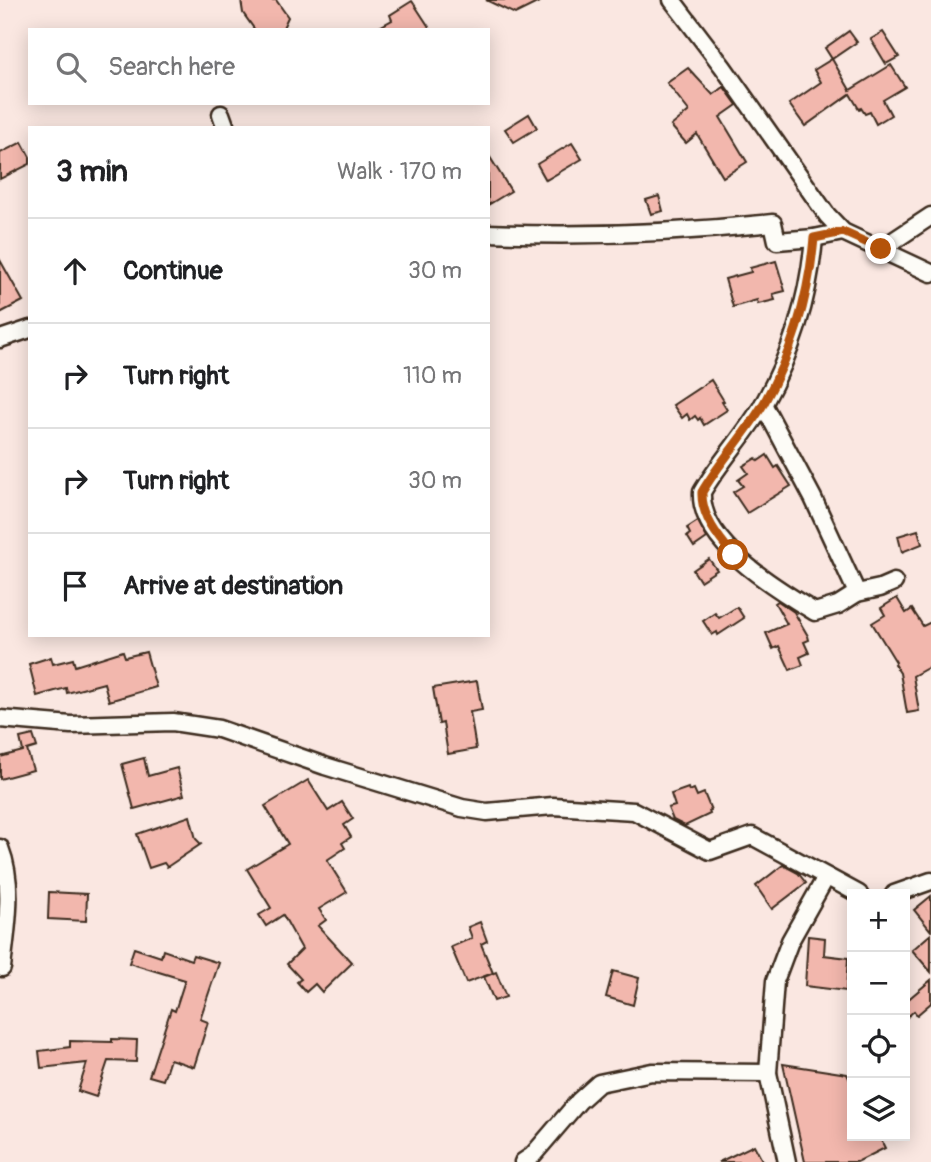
<!DOCTYPE html>
<html lang="en">
<head>
<meta charset="utf-8">
<style>
  :root { --surface:#fff; --page:#f6f6f6; --text:#202124; --muted:#757577; --line:#e0e0e0 }
  body { margin:0; font-family:Pangolin,sans-serif; background:var(--page); color:var(--text) }
  .controls { position:absolute; right:21px; bottom:21px; display:grid; overflow:hidden; border-radius:0px; box-shadow:0 4px 18px #0003 }
  .controls button { width:63px; height:63px; display:grid; place-items:center; padding:0; border:0; border-bottom:2px solid var(--line); background:var(--surface); color:var(--text); font:35px sans-serif }
  .stop { position:absolute; width:21px; height:21px; margin:-16px; border:5px solid #b45309; border-radius:50%; background:#fff }
  .stop.end { background:#b45309; border-color:#fff; box-shadow:0 2px 7px #0008 }
  .list { margin:0; padding:0; list-style:none }
  h2 { display:flex; justify-content:space-between; align-items:center; height:91px; margin:0; padding:0 28px; font-size:30px }
  h2 small { font-size:23px; font-weight:400; color:var(--muted) }
  .list li { display:grid; grid-template-columns:46px 1fr auto; gap:21px; align-items:center; box-sizing:border-box; height:105px; padding:0 28px; border-top:2px solid var(--line) }
  .list b { display:block; font-size:26px; white-space:nowrap }
  .list em { font-size:23px; font-style:normal; color:var(--muted) }
  .icon { flex:none; width:38px; height:38px; fill:none; stroke:currentColor; stroke-width:2; stroke-linecap:round; stroke-linejoin:round }
  .map { position:relative; flex:none; width:931px; height:1162px; overflow:hidden }
  .search { position:absolute; background:var(--surface); box-shadow:0 4px 18px #0003; left:28px; top:28px; width:462px; height:77px; display:flex; align-items:center; gap:18px; box-sizing:border-box; padding:0 24px; border-radius:0px; color:var(--muted); font-size:26px }
  .panel { position:absolute; background:var(--surface); box-shadow:0 4px 18px #0003; left:28px; top:126px; width:462px; height:511px; border-radius:0px }
  .map>svg:first-child { display:block }
</style>
</head>
<body>
<div class="map">
<svg width="931" height="1162" viewBox="0 0 931 1162">
  <rect width="100%" height="100%" fill="#fae7e1"/>
  <filter id="ink" filterUnits="userSpaceOnUse"><feTurbulence type="fractalNoise" baseFrequency=".0143" numOctaves="2"/><feDisplacementMap in="SourceGraphic" scale="14" xChannelSelector="R" yChannelSelector="G"/><feConvolveMatrix kernelMatrix="1 2 1 2 8 2 1 2 1" color-interpolation-filters="sRGB"/></filter>
  <g filter="url(#ink)">
    <!-- building -->
    <g fill="#f2b7ad" stroke="#3b2a1e" stroke-width="2">
      <polygon points="241,0 276,0 288,17 282,30 255,30 243,13"/>
      <polygon points="486,0 543,0 515,14"/>
      <polygon points="412,1 431,30 374,30 392,20 390,15"/>
      <polygon points="849,31 857,42 832,59 825,48"/>
      <polygon points="883,32 899,57 886,64 871,39"/>
      <polygon points="832,59 850,90 891,65 905,87 883,100 891,115 876,124 870,112 865,114 861,108 859,109 850,94 805,126 789,104 821,82 814,70"/>
      <polygon points="688,68 713,95 724,87 737,105 720,117 747,162 723,177 697,134 686,143 671,126 689,111 667,83"/>
      <polygon points="529,114 537,128 514,142 505,129"/>
      <polygon points="22,142 30,157 30,164 0,179 0,153"/>
      <polygon points="572,143 582,159 546,180 537,164"/>
      <polygon points="488,154 511,191 488,205"/>
      <polygon points="659,196 663,211 651,214 646,200"/>
      <polygon points="0,260 23,301 0,313"/>
      <polygon points="776,261 785,291 773,294 775,300 758,304 757,300 733,307 725,279 751,272 750,268"/>
      <polygon points="711,380 724,401 722,402 727,410 704,425 700,418 698,420 695,416 690,420 687,414 682,418 673,405"/>
      <polygon points="767,455 775,468 778,466 791,486 747,513 733,492 743,486 738,480 748,473 743,466 756,458 758,461"/>
      <polygon points="698,521 707,538 694,547 687,536 690,534 687,528"/>
      <polygon points="918,530 922,544 902,552 898,536"/>
      <polygon points="709,559 717,570 700,581 693,570"/>
      <polygon points="897,598 906,613 912,609 923,626 931,622 931,666 913,676 919,711 907,713 900,673 894,664 896,662 872,623 885,615 881,608"/>
      <polygon points="778,601 794,612 808,636 809,640 804,642 809,653 800,657 803,665 790,670 779,646 773,649 766,633 787,624 775,603"/>
      <polygon points="737,607 744,618 718,635 717,632 712,635 703,621 715,613 719,618"/>
      <polygon points="123,651 125,657 146,652 156,687 109,701 104,683 67,693 66,688 37,696 29,664 51,657 53,664 73,659 75,666"/>
      <polygon points="477,681 482,710 470,712 476,749 448,754 443,723 439,724 433,688"/>
      <polygon points="33,735 37,747 27,750 33,770 0,779 0,757 23,751 20,738"/>
      <polygon points="144,758 148,776 177,768 184,795 134,809 122,764"/>
      <polygon points="308,780 328,811 342,802 353,819 344,825 351,837 342,843 345,848 327,860 347,892 319,909 326,920 318,926 352,963 322,992 315,984 306,992 297,982 301,979 287,964 302,949 283,915 266,926 259,915 271,908 247,869 288,844 265,806"/>
      <polygon points="688,788 689,791 694,789 697,796 704,793 711,810 709,811 710,814 685,826 673,820 668,808 675,806 671,794"/>
      <polygon points="190,816 196,839 201,844 167,867 164,863 149,868 137,834"/>
      <polygon points="783,865 798,873 806,883 772,909 756,886"/>
      <polygon points="49,892 87,894 86,921 48,919"/>
      <polygon points="931,896 931,931 914,910"/>
      <polygon points="480,922 487,941 481,944 493,973 466,983 451,947 472,938 468,927"/>
      <polygon points="931,934 931,972 912,950"/>
      <polygon points="808,936 825,938 824,955 848,958 846,991 805,986"/>
      <polygon points="134,948 161,957 163,950 191,960 193,955 219,963 200,1019 208,1022 194,1067 170,1059 163,1080 149,1076 171,1009 175,1011 185,980 129,963"/>
      <polygon points="613,971 639,978 633,1005 606,997"/>
      <polygon points="496,972 506,997 494,1001 484,977"/>
      <polygon points="931,980 931,1003 917,1015 914,1011 905,1019 905,1002"/>
      <polygon points="112,1039 137,1040 136,1062 108,1061 96,1097 78,1091 87,1063 41,1068 39,1051 70,1047 70,1041 112,1042"/>
      <polygon points="783,1064 847,1074 852,1084 852,1136 879,1136 885,1148 857,1162 805,1162"/>
      <polygon points="754,1145 763,1162 719,1162"/>
    </g>
    <g fill="none" stroke-linecap="round" stroke-linejoin="round">
      <!-- street casing -->
      <g stroke="#3b2a1e" stroke-width="21">
        <g id="street">
          <polyline points="672,0 723,67 827,215 843,232 931,273"/>
          <polyline points="221,114 226,128"/>
          <path d="M488,233C583,237 678,233 773,223L777,241L814,238L843,232"/>
          <path d="M814,238C809,296 793,351 764,403C746,434 720,461 702,492C699,543 777,589 815,612L838,605L857,593L880,588L894,582"/>
          <polyline points="881,249 931,216"/>
          <polyline points="0,339 30,329"/>
          <polyline points="763,404 813,498 857,593"/>
          <polyline points="0,719 71,725 173,722 219,729 325,766 462,808 487,812 553,806 634,811 710,851 752,836 859,894"/>
          <path d="M0,848C15,886 6,929 2,968"/>
          <polyline points="894,894 931,881"/>
          <polyline points="523,1162 532,1156 579,1101 599,1083 652,1072 768,1073"/>
          <polyline points="787,1162 768,1073 775,981 790,941 826,877"/>
        </g>
      </g>
      <!-- street -->
      <use href="#street" stroke="#fdfcf7" stroke-width="16"/>
    </g>
  </g>
  <g fill="none" stroke-linecap="round" stroke-linejoin="round" filter="url(#ink)">
    <!-- route -->
    <path stroke="#b45309" stroke-width="9" d="M733,555C718,537 701,516 702,492C720,461 746,434 764,403C793,351 809,296 814,238L843,232L881,249"/>
  </g>
</svg>
<div class="controls">
<button>+</button>
<button>−</button>
<button><svg class="icon" aria-label="locate" viewBox="0 0 24 24"><circle cx="12" cy="12" r="6"/><path d="M12 2v4M12 18v4M2 12h4M18 12h4"/></svg></button>
<button><svg class="icon" aria-label="layers" viewBox="0 0 24 24"><path d="M12 4l9 5-9 5-9-5zM3 14l9 5 9-5"/></svg></button>
</div>
<div class="stop" style="left:733px;top:555px"></div>
<div class="stop end" style="left:881px;top:249px"></div>
<div class="search"><svg class="icon" aria-label="search" viewBox="0 0 24 24"><circle cx="10" cy="10" r="6"/><path d="M15 15l6 6"/></svg>Search here</div>
<section class="panel">
<h2>3 min<small>Walk · 170 m</small></h2>
<ul class="list">
<li><svg class="icon" aria-label="ahead" viewBox="0 0 24 24"><path d="M12 20V5M6 11l6-6 6 6"/></svg><div><b>Continue</b></div><em>30 m</em></li>
<li><svg class="icon" aria-label="right" viewBox="0 0 24 24"><path d="M7 20v-9h11M14 6l5 5-5 5"/></svg><div><b>Turn right</b></div><em>110 m</em></li>
<li><svg class="icon" aria-label="right" viewBox="0 0 24 24"><path d="M7 20v-9h11M14 6l5 5-5 5"/></svg><div><b>Turn right</b></div><em>30 m</em></li>
<li><svg class="icon" aria-label="arrive" viewBox="0 0 24 24"><path d="M6 21V4h12l-3 4 3 4H6"/></svg><div><b>Arrive at destination</b></div></li>
</ul>
</section>
</div>
</body>
</html>
